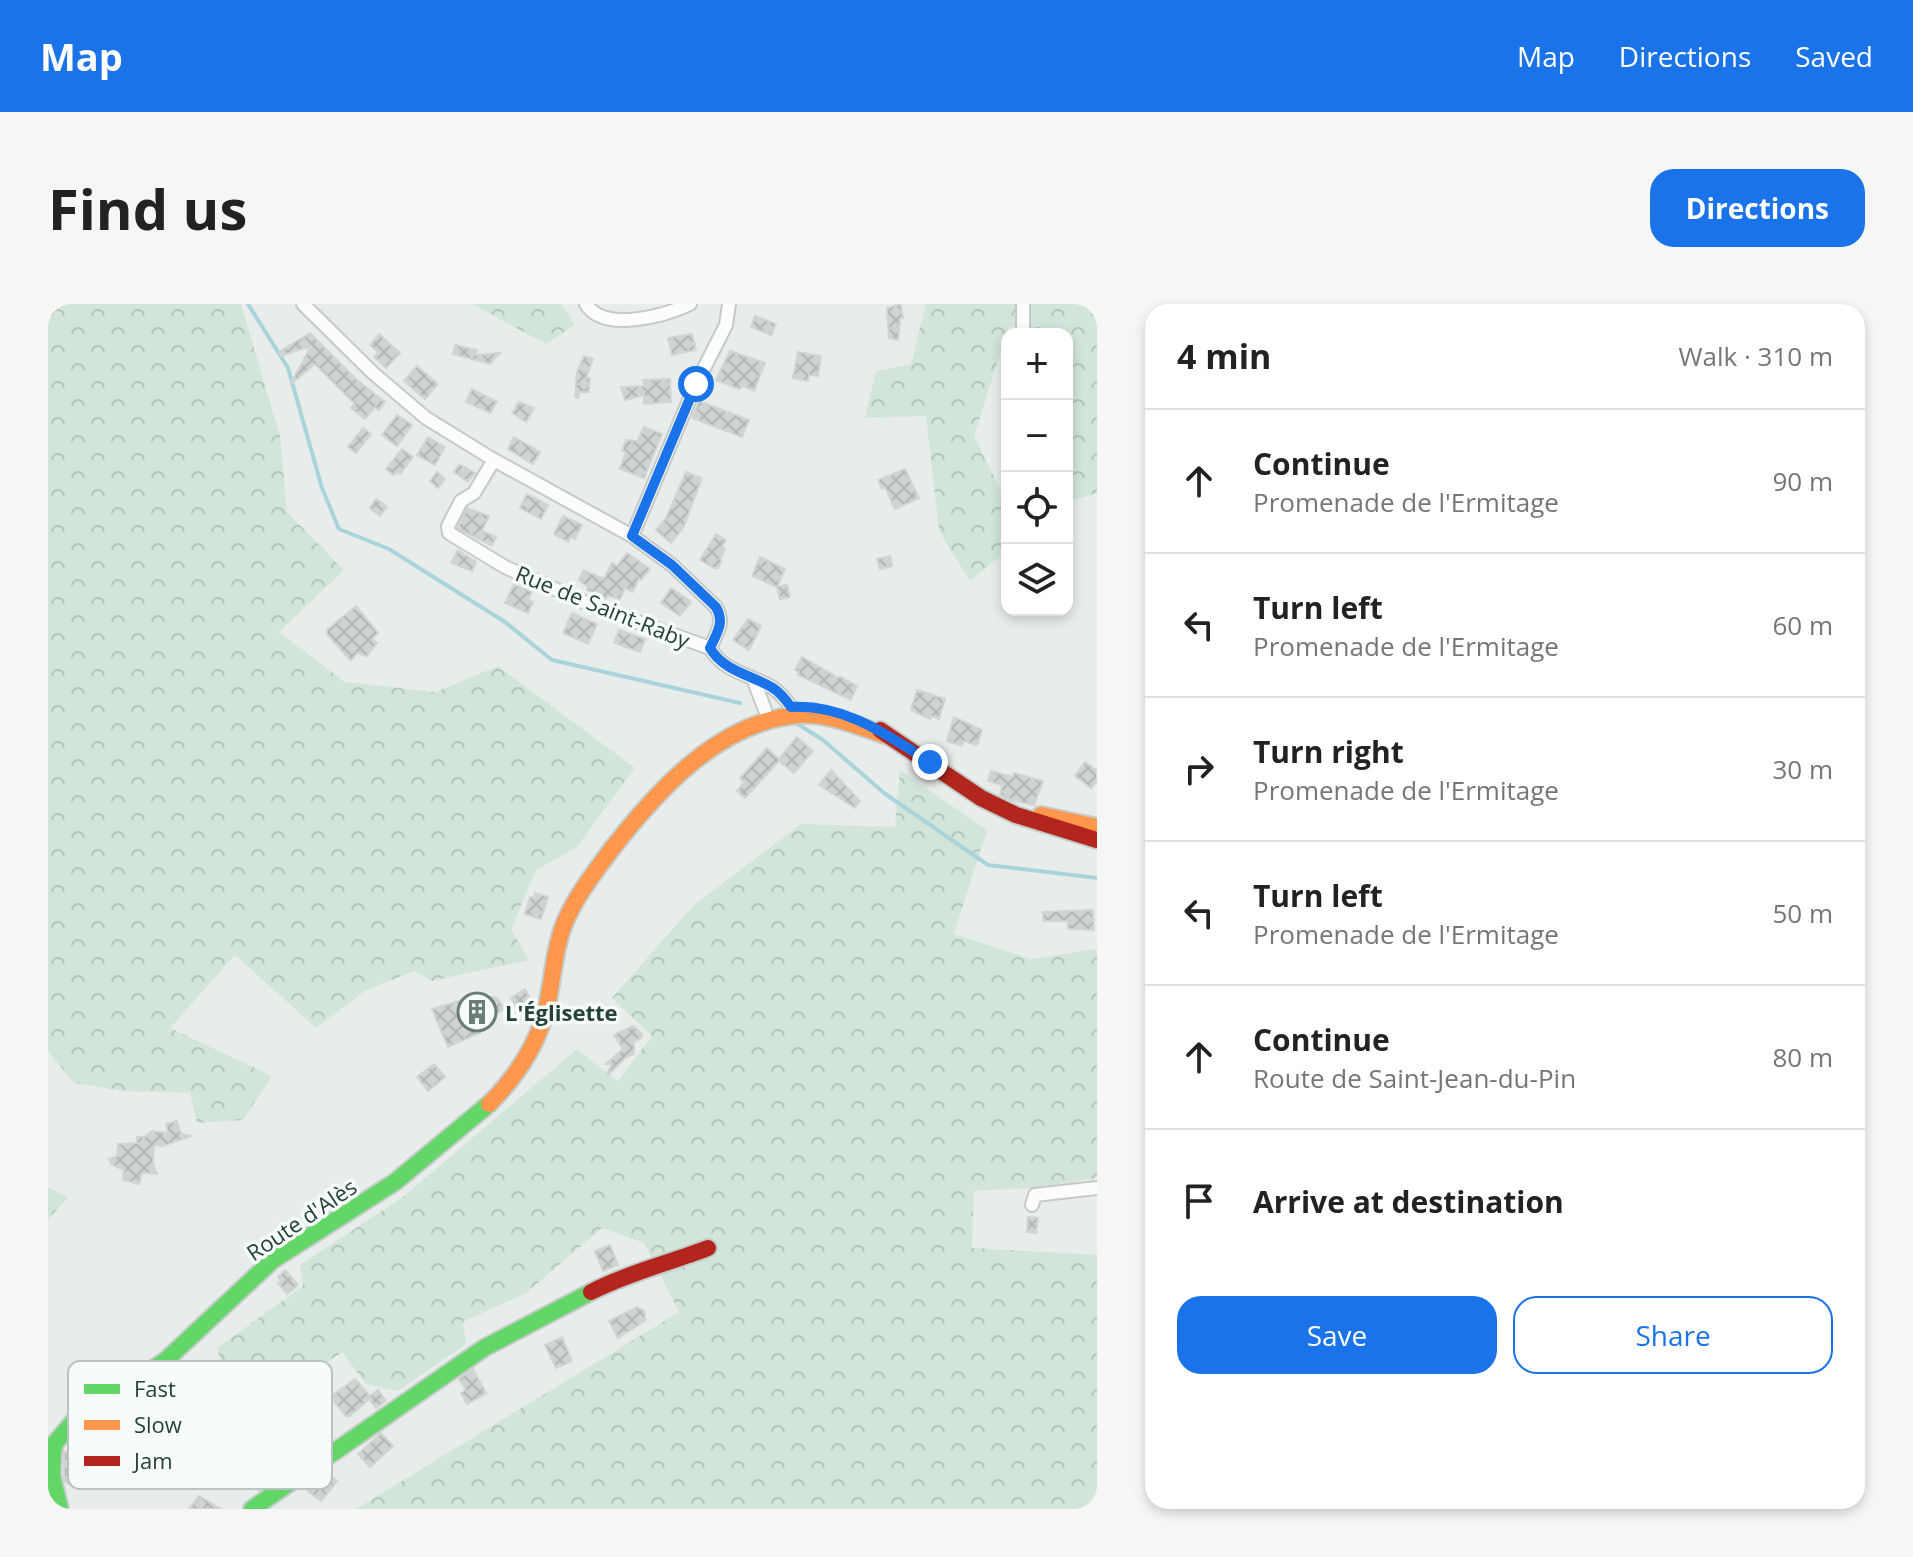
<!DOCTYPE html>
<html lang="en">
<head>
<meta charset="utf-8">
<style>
  :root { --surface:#fff; --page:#f6f6f6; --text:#222; --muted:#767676; --line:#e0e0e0; --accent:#1a73e8 }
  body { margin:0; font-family:"Open Sans",sans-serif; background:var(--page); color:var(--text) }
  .controls { position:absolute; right:24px; top:24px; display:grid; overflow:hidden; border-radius:16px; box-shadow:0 4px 12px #0003 }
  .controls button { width:72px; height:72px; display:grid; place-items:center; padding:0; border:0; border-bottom:2px solid var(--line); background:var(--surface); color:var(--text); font:40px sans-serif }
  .stop { position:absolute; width:24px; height:24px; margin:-18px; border:6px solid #1a73e8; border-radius:50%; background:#fff }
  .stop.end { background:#1a73e8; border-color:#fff; box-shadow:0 2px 8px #0008 }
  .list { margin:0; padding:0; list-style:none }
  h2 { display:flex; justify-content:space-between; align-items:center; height:104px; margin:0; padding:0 32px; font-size:34px }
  h2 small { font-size:26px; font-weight:400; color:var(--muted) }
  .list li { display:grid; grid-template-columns:52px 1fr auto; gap:24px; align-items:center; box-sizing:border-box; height:144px; padding:0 32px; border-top:2px solid var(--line) }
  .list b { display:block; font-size:30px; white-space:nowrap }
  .list p { margin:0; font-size:26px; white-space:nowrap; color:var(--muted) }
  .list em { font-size:26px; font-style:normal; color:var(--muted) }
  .actions { display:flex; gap:16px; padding:24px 32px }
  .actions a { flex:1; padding:18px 0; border:2px solid var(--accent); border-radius:24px; text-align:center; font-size:28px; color:var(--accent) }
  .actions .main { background:var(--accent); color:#fff }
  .icon { flex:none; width:44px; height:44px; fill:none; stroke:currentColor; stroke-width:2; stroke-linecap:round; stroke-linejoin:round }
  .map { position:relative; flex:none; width:1049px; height:1205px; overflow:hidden; border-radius:24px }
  header { display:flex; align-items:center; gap:48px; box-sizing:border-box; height:112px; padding:0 40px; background:var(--accent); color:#fff }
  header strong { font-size:38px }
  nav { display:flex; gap:44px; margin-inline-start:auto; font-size:28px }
  .intro { display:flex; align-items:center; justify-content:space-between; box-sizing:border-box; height:192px; padding:0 48px }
  h1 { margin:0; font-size:56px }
  .button { padding:20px 36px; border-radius:24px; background:var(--accent); color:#fff; font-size:28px; font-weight:700 }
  main { display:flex; gap:48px; padding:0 48px }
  aside { flex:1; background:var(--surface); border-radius:24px; box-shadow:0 4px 12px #0003 }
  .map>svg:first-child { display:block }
</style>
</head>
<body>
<header>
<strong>Map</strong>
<nav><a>Map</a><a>Directions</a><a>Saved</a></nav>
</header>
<div class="intro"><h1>Find us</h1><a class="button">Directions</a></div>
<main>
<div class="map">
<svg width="1049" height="1205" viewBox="0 0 1049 1205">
  <defs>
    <pattern id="forest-crowns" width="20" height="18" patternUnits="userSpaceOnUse" patternTransform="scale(2)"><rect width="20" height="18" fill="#d1e6d8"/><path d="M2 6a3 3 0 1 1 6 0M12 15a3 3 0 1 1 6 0" fill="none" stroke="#b3c6ba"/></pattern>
    <pattern id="building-cross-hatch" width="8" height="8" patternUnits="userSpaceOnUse" patternTransform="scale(2)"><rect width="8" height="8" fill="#cfd4d2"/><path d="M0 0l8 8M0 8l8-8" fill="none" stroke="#b2b7b5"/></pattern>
  </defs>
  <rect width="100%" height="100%" fill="#e8edeb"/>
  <!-- forest -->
  <g fill="url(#forest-crowns)">
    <polygon points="0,0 193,0 232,132 239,208 296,266 231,328 297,378 388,388 450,362 587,464 528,544 488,566 463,625 481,656 384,677 366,667 317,687 268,724 187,651 122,724 224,772 195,816 149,819 142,789 76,787 26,779 0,747"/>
    <polygon points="424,0 513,0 527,21 498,40"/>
    <polygon points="878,0 1049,0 1049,189 1019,198 1019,30 995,30 994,26 961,22 926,132 959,200 959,247 922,277 891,227 878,112 817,114 828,67 863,60"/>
    <polygon points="852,466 939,526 906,630 983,655 1049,645 1049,874 985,884 926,887 924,944 1049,951 1049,1205 308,1205 631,1008 596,939 554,924 478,989 415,1018 418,1040 350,1087 318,1080 294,1048 247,1080 222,1071 191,1109 202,1141 174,1110 178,1075 169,1044 255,982 252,961 355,893 529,745 570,777 604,732 564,694 645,602 753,520 847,523"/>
    <polygon points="0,883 20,894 0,915"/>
  </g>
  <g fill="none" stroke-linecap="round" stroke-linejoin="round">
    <!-- stream -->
    <g stroke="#a9d4db" stroke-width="4">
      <polyline points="200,0 240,64 274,184 291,225 341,245 457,318 504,356 692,399"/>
      <polyline points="748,419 775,436 836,489 940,561 1049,574"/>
    </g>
  </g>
  <!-- building -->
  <g fill="url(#building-cross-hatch)" stroke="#d1d6d4" stroke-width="2">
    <polygon points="853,0 855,14 852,15 850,36 841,34 839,4"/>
    <polygon points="707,12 728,20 723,31 703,23"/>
    <polygon points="262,29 308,75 337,98 331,106 327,103 317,115 303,104 307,100 267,60 242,81 263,42 233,52 231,48"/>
    <polygon points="331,30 352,49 338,64 326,53 330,48 322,41"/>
    <polygon points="644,30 648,46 624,51 620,34"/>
    <polygon points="407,41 429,46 428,51 452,49 442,60 405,50"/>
    <polygon points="682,47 717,59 706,87 695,82 691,85 668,76"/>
    <polygon points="750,48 773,52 770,72 761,71 760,77 745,74"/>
    <polygon points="536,52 545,55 538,74 542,74 541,88 532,88 530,94 527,93 529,68"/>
    <polygon points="369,62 390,80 377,95 356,77"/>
    <polygon points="622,75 623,98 596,100 596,91 577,96 573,83 596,82 595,76"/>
    <polygon points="424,85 449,98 442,109 418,98"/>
    <polygon points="651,97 701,116 694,133 644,114"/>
    <polygon points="471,98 486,104 478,118 464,109"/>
    <polygon points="349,111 364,121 349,142 334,131"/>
    <polygon points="596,123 614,130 596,174 572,165 578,148 574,147 578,136 589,137"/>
    <polygon points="315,124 323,130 308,149 300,143"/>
    <polygon points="380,133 397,143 387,161 369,151"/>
    <polygon points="466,133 492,148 485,160 460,145"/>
    <polygon points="354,145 365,153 352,170 348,168 346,171 338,165"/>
    <polygon points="411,160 427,169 420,178 406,168"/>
    <polygon points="857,165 871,194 847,205 837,183 834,185 830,176"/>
    <polygon points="389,168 397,175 390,184 382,177"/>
    <polygon points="638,168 654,174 635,224 623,239 608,226 618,214"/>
    <polygon points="479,190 500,201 493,215 472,204"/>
    <polygon points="328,195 339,203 332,212 322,204"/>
    <polygon points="419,204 441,212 434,227 448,233 444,242 409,224"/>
    <polygon points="515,212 534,221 527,235 522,233 520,238 506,230"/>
    <polygon points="668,230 678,236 674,243 677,245 672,255 674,256 670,264 666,264 652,256"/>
    <polygon points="410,246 428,258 424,267 403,259"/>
    <polygon points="579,249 602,265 593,276 591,274 585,288 577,284 572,295 560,292 558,295 539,286 540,283 531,276 535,266 556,275 564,259 569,262"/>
    <polygon points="842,252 844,262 832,265 829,255"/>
    <polygon points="712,253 737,265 729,283 704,272"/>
    <polygon points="466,280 484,288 480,296 485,298 480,309 457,299"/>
    <polygon points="739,281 742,293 732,295 729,283"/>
    <polygon points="623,284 643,298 632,312 613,299"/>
    <polygon points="308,302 330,329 324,335 329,339 319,352 309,349 303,357 279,330 279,326"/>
    <polygon points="524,309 549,320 540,340 515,329"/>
    <polygon points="700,315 713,322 701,346 685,336"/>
    <polygon points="571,326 597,335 592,348 566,339"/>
    <polygon points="754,353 787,372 786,374 793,373 809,382 803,396 750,371 751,368 747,366"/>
    <polygon points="869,386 897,395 891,415 883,412 882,415 863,406"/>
    <polygon points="906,413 934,426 929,441 916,437 914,442 899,437"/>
    <polygon points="749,433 765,447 746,469 731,457 697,494 689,487 696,478 692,474 719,444 731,455"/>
    <polygon points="1037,458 1049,467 1049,477 1043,484 1027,472"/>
    <polygon points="783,466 812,497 807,504 771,481"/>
    <polygon points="943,467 965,473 966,469 995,477 986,501 963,496 952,491 954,481 940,477"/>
    <polygon points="487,589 500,593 493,615 477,610 482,593 486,594"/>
    <polygon points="1045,606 1046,626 1020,625 1020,617 995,617 995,608"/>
    <polygon points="477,685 485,700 471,708 463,694"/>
    <polygon points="439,692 449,694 457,705 429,720 432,729 400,743 384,705 414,696 417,702"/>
    <polygon points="585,722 594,730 593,734 586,738 586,750 578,753 560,771 559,770 564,760 558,760 575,745 566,731"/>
    <polygon points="386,760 397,773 380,787 369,773"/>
    <polygon points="129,817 133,830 143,832 115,842 106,841 105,860 109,870 94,869 91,880 75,876 76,866 64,861 61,855 69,852 70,840 89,839 89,833 96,833 104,827 120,829 118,820"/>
    <polygon points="980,913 990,914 988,929 979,928"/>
    <polygon points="562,941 570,961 555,967 547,947"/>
    <polygon points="237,966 250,981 239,990 230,979 233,977 230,973"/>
    <polygon points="589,1003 597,1007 597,1017 570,1034 561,1017"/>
    <polygon points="514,1033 524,1057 508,1064 497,1041"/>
    <polygon points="425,1065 438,1089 419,1100 413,1089 418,1086 411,1075"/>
    <polygon points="307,1075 322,1092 330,1086 338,1097 328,1104 321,1095 302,1112 298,1112 282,1093"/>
    <polygon points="333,1129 345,1142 322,1163 310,1150"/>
    <polygon points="16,1147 36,1155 34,1164 23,1181 16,1177"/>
    <polygon points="213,1155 230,1173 211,1187 196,1170"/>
    <polygon points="277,1168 289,1177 273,1197 260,1187"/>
    <polygon points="151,1192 173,1205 141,1205"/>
  </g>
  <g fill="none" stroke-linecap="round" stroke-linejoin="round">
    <!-- street casing -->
    <g stroke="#c5cac8" stroke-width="16">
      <g id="street">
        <polyline points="255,0 325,69 378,114 446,156 584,232"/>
        <path d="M538,0C556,29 616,12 642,0"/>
        <path d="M681,0L678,21L648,80L584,232L624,261L668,303C677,318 669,329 662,344C675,368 704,371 725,384C733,389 738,396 743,403"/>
        <polyline points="975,30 975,0"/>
        <polyline points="446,156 426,189 413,197 400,222 401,229 457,263 545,302 662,344"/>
        <polyline points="706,377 717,406"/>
        <polyline points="984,901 987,891 1049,884"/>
      </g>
    </g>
    <!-- fast casing -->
    <g stroke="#c3cbc8" stroke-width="20">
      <g id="fast">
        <polyline points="12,1205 4,1172 5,1147 7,1139 26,1117 117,1057 225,956 347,878 441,800"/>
        <polyline points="204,1205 436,1044 543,988"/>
      </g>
    </g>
    <!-- slow casing -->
    <g stroke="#c3cbc8" stroke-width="20">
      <g id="slow">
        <polyline points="993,511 1049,523"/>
        <path d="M441,800C469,772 490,741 499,702C505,674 506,645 517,618C528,592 546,569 563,546C609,487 671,417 751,411C781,409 812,423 840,432"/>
      </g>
    </g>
    <!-- jam casing -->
    <g stroke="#c3cbc8" stroke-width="20">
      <g id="jam">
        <polyline points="832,426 933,494 968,511 1049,536"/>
        <path d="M543,988C580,969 621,959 660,944"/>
      </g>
    </g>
    <!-- street -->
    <use href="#street" stroke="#fcfcfc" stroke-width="12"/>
    <!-- fast -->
    <use href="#fast" stroke="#63d668" stroke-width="16"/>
    <!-- slow -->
    <use href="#slow" stroke="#ff974d" stroke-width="16"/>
    <!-- jam -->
    <use href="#jam" stroke="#b3261e" stroke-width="16"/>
  </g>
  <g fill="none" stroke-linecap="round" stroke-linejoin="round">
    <!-- route -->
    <path stroke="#1a73e8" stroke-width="10" d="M648,80L584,232L624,261L668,303C677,318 669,329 662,344C676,368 704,371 725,384C733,389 738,396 743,403C797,400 839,431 882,458"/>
  </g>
  <!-- icons -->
  <defs>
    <g id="building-ring" transform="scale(2)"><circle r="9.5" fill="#f7fbf9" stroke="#697e78" stroke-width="1.5"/><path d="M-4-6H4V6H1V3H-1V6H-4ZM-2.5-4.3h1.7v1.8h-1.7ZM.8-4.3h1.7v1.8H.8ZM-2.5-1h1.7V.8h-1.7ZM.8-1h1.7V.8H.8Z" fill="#697e78"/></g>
  </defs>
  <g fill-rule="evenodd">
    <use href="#building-ring" x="429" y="708"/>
  </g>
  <g text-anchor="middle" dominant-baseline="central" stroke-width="7" stroke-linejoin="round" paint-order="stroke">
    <!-- street labels -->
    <g font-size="22" fill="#24423a" stroke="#f7fbf9">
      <text transform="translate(555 302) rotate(22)">Rue de Saint-Raby</text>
      <text transform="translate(253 915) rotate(-34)">Route d'Alès</text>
    </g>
    <!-- poi labels -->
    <g font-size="22" font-weight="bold" fill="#24423a" stroke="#f7fbf9" text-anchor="start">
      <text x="457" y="708">L'Églisette</text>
    </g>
  </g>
  <!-- legend -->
  <rect x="20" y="1057" width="264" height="128" rx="12" fill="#f7fbf9" stroke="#b8c4c0" stroke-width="2"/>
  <rect x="36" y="1080" width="36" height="10" fill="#63d668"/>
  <rect x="36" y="1116" width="36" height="10" fill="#ff974d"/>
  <rect x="36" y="1152" width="36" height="10" fill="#b3261e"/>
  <g font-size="22" fill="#24423a">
    <text x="86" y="1093">Fast</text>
    <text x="86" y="1129">Slow</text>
    <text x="86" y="1165">Jam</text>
  </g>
</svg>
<div class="controls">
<button>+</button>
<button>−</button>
<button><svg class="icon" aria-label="locate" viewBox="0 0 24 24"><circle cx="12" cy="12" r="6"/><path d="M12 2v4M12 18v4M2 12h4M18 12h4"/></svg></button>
<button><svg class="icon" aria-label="layers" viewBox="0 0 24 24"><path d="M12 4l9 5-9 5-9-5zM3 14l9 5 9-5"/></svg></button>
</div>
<div class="stop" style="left:648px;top:80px"></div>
<div class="stop end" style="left:882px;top:458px"></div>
</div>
<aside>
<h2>4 min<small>Walk · 310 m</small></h2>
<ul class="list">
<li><svg class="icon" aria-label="ahead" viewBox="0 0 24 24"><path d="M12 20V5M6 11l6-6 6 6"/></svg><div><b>Continue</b><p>Promenade de l'Ermitage</p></div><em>90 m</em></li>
<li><svg class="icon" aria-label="left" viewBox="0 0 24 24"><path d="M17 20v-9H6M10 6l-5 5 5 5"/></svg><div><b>Turn left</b><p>Promenade de l'Ermitage</p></div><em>60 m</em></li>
<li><svg class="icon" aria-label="right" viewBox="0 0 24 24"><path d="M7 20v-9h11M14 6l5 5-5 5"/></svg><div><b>Turn right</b><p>Promenade de l'Ermitage</p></div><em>30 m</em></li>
<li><svg class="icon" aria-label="left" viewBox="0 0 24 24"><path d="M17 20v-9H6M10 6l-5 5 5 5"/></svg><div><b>Turn left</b><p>Promenade de l'Ermitage</p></div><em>50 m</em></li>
<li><svg class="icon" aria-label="ahead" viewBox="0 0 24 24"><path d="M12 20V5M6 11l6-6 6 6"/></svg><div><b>Continue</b><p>Route de Saint-Jean-du-Pin</p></div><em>80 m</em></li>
<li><svg class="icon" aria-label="arrive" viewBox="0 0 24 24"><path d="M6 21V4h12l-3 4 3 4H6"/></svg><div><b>Arrive at destination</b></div></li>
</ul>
<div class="actions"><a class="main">Save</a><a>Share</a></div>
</aside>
</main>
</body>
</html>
